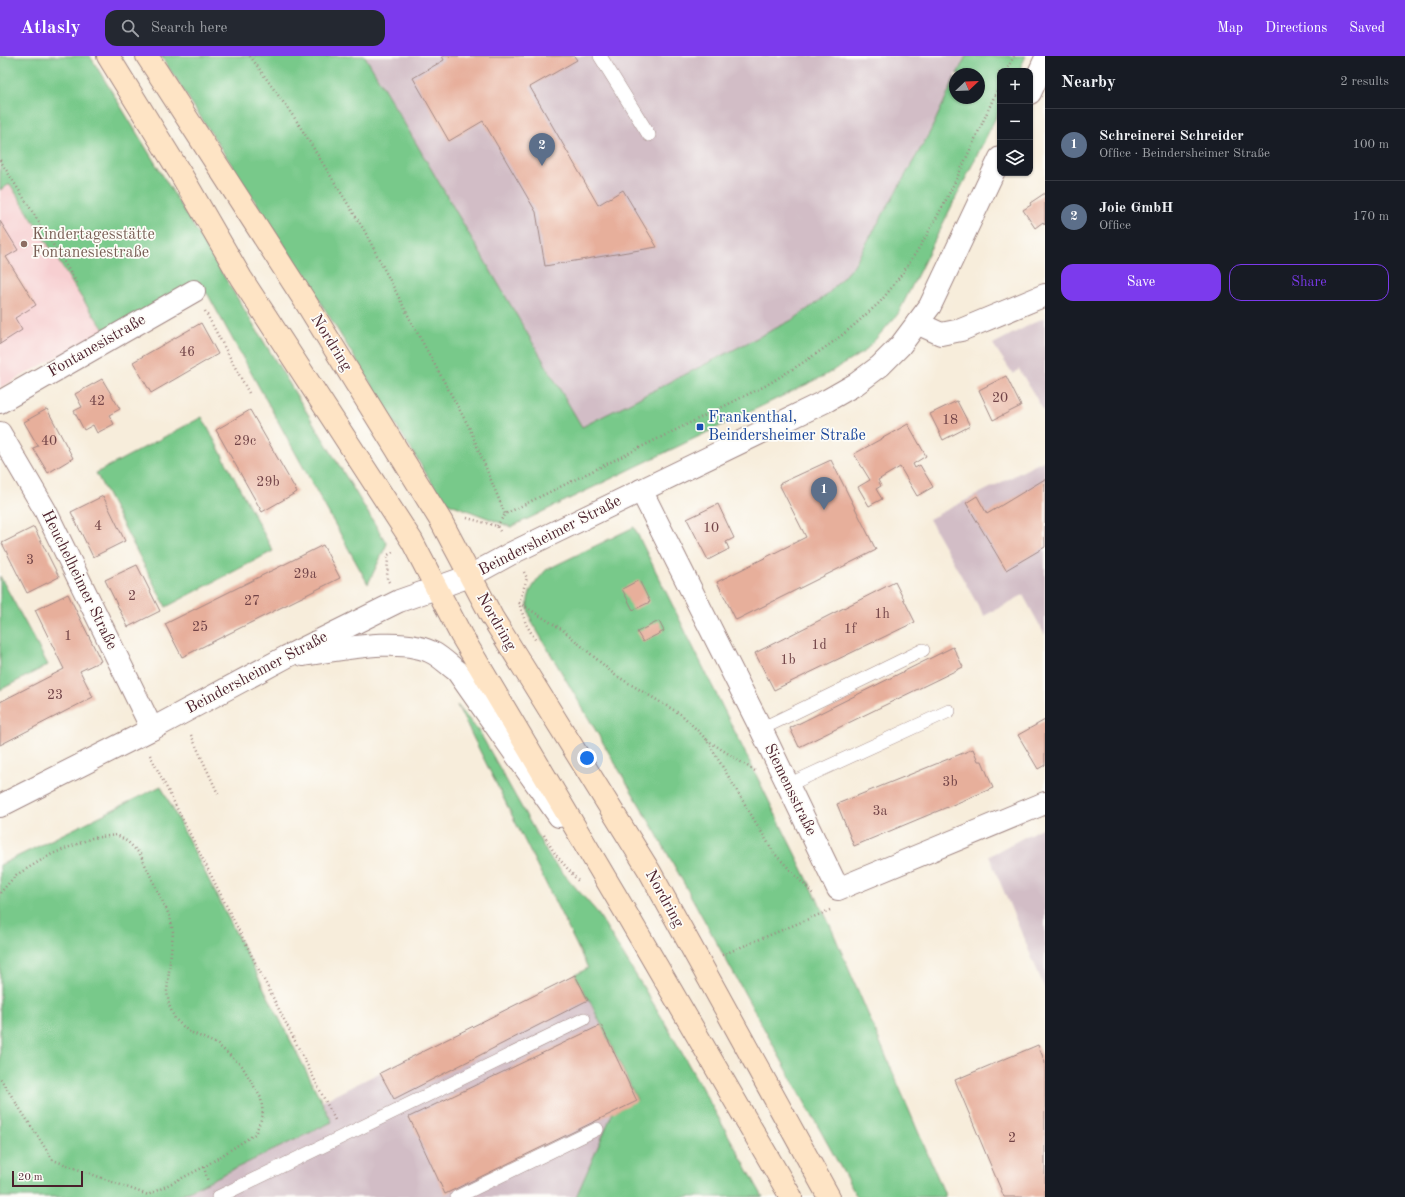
<!DOCTYPE html>
<html lang="en">
<head>
<meta charset="utf-8">
<style>
  :root { --surface:#171b24; --page:#242831; --text:#f1f3f6; --muted:#9ea1a6; --line:#363941; --accent:#7c3aed }
  body { margin:0; font-family:"Old Standard TT",serif; background:var(--page); color:var(--text) }
  .controls { position:absolute; right:12px; top:12px; display:grid; overflow:hidden; border-radius:8px; box-shadow:0 1px 3px #0004 }
  .controls button { width:36px; height:36px; display:grid; place-items:center; padding:0; border:0; border-bottom:1px solid var(--line); background:var(--surface); color:var(--text); font:20px sans-serif }
  .compass { position:absolute; left:949px; top:12px; width:36px; height:36px; border-radius:50%; background:var(--surface); box-shadow:0 1px 3px #0004; rotate:67deg }
  .scale { position:absolute; left:12px; bottom:10px; width:71px; box-sizing:border-box; padding-left:4px; border:2px solid #4a1f2b; border-top:0; font-size:11px; line-height:14px; white-space:nowrap; color:#4a1f2b; -webkit-text-stroke:3px #fdfcf7; paint-order:stroke }
  .you { position:absolute; left:587px; top:702px; width:14px; height:14px; margin:-10px; border:3px solid #fff; border-radius:50%; background:#1a73e8; box-shadow:0 0 0 6px #1a73e833 }
  .badge { display:grid; place-items:center; width:26px; height:26px; border-radius:50%; background:var(--accent); color:#fff; font-size:13px; font-weight:700 }
  .pin { position:absolute; translate:-50% -33px; filter:drop-shadow(0 1px 2px #0008) }
  .pin::after { content:''; position:absolute; top:21px; width:14px; height:12px; background:inherit; clip-path:polygon(0 0,100% 0,50% 100%) }
  .list { margin:0; padding:0; list-style:none }
  h2 { display:flex; justify-content:space-between; align-items:center; height:52px; margin:0; padding:0 16px; font-size:17px }
  h2 small { font-size:13px; font-weight:400; color:var(--muted) }
  .list li { display:grid; grid-template-columns:26px 1fr auto; gap:12px; align-items:center; box-sizing:border-box; height:72px; padding:0 16px; border-top:1px solid var(--line) }
  .list b { display:block; font-size:15px; white-space:nowrap }
  .list p { margin:0; font-size:13px; white-space:nowrap; color:var(--muted) }
  .list em { font-size:13px; font-style:normal; color:var(--muted) }
  .actions { display:flex; gap:8px; padding:12px 16px }
  .actions a { flex:1; padding:9px 0; border:1px solid var(--accent); border-radius:12px; text-align:center; font-size:14px; color:var(--accent) }
  .actions .main { background:var(--accent); color:#fff }
  .icon { flex:none; width:22px; height:22px; fill:none; stroke:currentColor; stroke-width:2; stroke-linecap:round; stroke-linejoin:round }
  .map { position:relative; flex:none; width:1045px; height:1141px; overflow:hidden }
  header { display:flex; align-items:center; gap:24px; box-sizing:border-box; height:56px; padding:0 20px; background:var(--accent); color:#fff }
  header strong { font-size:19px }
  nav { display:flex; gap:22px; margin-inline-start:auto; font-size:14px }
  .search { width:280px; height:36px; background:var(--page); display:flex; align-items:center; gap:10px; box-sizing:border-box; padding:0 14px; border-radius:12px; color:var(--muted); font-size:15px }
  main { display:flex }
  aside { flex:1; background:var(--surface) }
  .map>svg:first-child { display:block }
</style>
</head>
<body>
<header>
<strong>Atlasly</strong>
<div class="search"><svg class="icon" aria-label="search" viewBox="0 0 24 24"><circle cx="10" cy="10" r="6"/><path d="M15 15l6 6"/></svg>Search here</div>
<nav><a>Map</a><a>Directions</a><a>Saved</a></nav>
</header>
<main>
<div class="map">
<svg width="1045" height="1141" viewBox="0 0 1045 1141">
  <rect width="100%" height="100%" fill="#fdfcf7"/>
  <filter id="ink" filterUnits="userSpaceOnUse"><feTurbulence type="fractalNoise" baseFrequency=".025" numOctaves="2"/><feDisplacementMap in="SourceGraphic" scale="8" xChannelSelector="R" yChannelSelector="G"/><feConvolveMatrix kernelMatrix="1 2 1 2 8 2 1 2 1" color-interpolation-filters="sRGB"/></filter>
  <filter id="wash" filterUnits="userSpaceOnUse"><feTurbulence type="fractalNoise" baseFrequency=".012" numOctaves="4" result="noise"/><feDisplacementMap in="SourceGraphic" scale="16" xChannelSelector="R" yChannelSelector="G"/><feGaussianBlur stdDeviation="0.9" result="paint"/><feColorMatrix in="noise" values="0 0 0 0 0 0 0 0 0 0 0 0 0 0 0 0 0 1.4 0 .05"/><feComposite in="paint" operator="in"/></filter>
  <g filter="url(#wash)">
    <rect width="100%" height="100%" fill="#f7eddb"/>
    <!-- built -->
    <polygon fill="#f7cfd1" points="10,128 81,241 106,274 0,332 0,134"/>
    <!-- industrial -->
    <g fill="#d2bdc6">
      <polygon points="365,0 966,0 957,18 955,18 955,22 930,76 854,209 827,239 794,263 582,371"/>
      <polygon points="1045,261 1045,357 1019,313 1013,318 993,288"/>
      <polygon points="1045,404 1045,579 1023,539 984,560 929,463"/>
      <polygon points="1045,770 1045,933 989,800"/>
      <polygon points="575,919 587,944 589,943 637,1045 613,1056 576,1141 176,1141 332,1066 321,1046"/>
    </g>
    <!-- green -->
    <g fill="#78c98a" stroke="#61745a">
      <polygon points="0,0 90,0 387,488 368,528 207,237 115,289 81,241 10,128 0,134"/>
      <polygon points="161,0 365,0 582,371 794,263 827,239 854,209 930,76 955,22 955,42 979,42 979,18 957,18 966,0 1026,0 1019,15 1000,15 1000,53 898,258 865,295 824,320 511,471 443,445 316,239"/>
      <polygon points="202,361 273,495 166,551 96,417"/>
      <path d="M634,471L830,869L946,1141H857L655,775L533,568C522,544 529,533 546,514Z"/>
      <polygon points="0,520 48,609 0,634"/>
      <polygon points="457,649 480,677 550,802 597,856 664,965 763,1141 576,1141 613,1056 637,1044 589,943 588,944 575,919 588,912"/>
      <polygon points="161,730 332,1066 176,1141 0,1141 0,809"/>
    </g>
    <g id="blocks">
      <!-- building -->
      <g fill="#e7af9b">
        <polygon points="442,0 574,0 577,4 530,31 598,149 623,134 657,191 545,210 536,156 483,65 449,85 413,22 444,4"/>
        <polygon points="1045,137 1045,169 1043,166 1035,172 1023,154 1031,149 1030,147"/>
        <polygon points="0,165 18,194 6,201 36,249 15,262 22,274 0,288"/>
        <polygon points="201,267 218,298 151,337 133,306"/>
        <polygon points="1006,320 1021,350 993,364 979,334"/>
        <polygon points="102,323 120,353 109,359 114,368 97,377 93,369 84,374 74,355 82,351 75,338"/>
        <polygon points="957,345 970,370 943,384 930,358"/>
        <polygon points="47,353 73,402 48,417 33,392 38,390 24,366"/>
        <polygon points="250,354 297,436 262,456 216,374"/>
        <polygon points="908,368 926,400 913,408 915,412 920,409 933,431 917,440 900,411 878,424 881,430 876,433 882,443 869,450 858,431 870,424 854,398"/>
        <polygon points="831,404 876,494 736,564 717,526 806,481 779,428"/>
        <polygon points="1045,423 1045,491 1006,514 966,447 977,440 987,458"/>
        <polygon points="103,440 125,485 93,501 71,456"/>
        <polygon points="718,448 734,482 726,486 729,493 708,504 687,463"/>
        <polygon points="34,471 59,521 27,537 2,487"/>
        <polygon points="323,489 340,522 182,601 165,568"/>
        <polygon points="137,509 160,555 128,571 105,524"/>
        <polygon points="639,524 650,546 633,554 622,533"/>
        <polygon points="895,526 915,566 774,634 755,597"/>
        <polygon points="68,538 101,605 80,615 93,641 0,689 0,646 64,613 35,554"/>
        <polygon points="659,565 664,575 643,586 637,576"/>
        <polygon points="953,591 963,611 799,691 790,672"/>
        <polygon points="1045,664 1045,709 1038,713 1018,679"/>
        <polygon points="973,693 978,705 982,705 993,732 854,790 837,748"/>
        <polygon points="575,919 588,944 394,1043 380,1017"/>
        <polygon points="601,969 637,1045 445,1138 409,1061"/>
        <polygon points="1038,989 1045,1006 1045,1141 1004,1141 955,1024"/>
      </g>
    </g>
  </g>
  <g filter="url(#ink)">
    <use href="#blocks" fill-opacity="0" stroke="#a08683" stroke-width="1"/>
    <g fill="none" stroke-linecap="round" stroke-linejoin="round">
      <!-- service casing -->
      <g stroke="#a08683" stroke-width="14">
        <g id="service">
          <polyline points="600,0 649,79"/>
          <polyline points="761,673 923,594"/>
          <polyline points="788,729 949,655"/>
          <polyline points="218,1141 584,963"/>
          <polyline points="457,1141 597,1073"/>
        </g>
      </g>
      <!-- minor casing -->
      <g stroke="#a08683" stroke-width="24">
        <g id="minor">
          <polyline points="917,267 941,278 961,274 1045,239"/>
          <polyline points="0,346 194,235"/>
          <polyline points="0,377 45,454 152,673"/>
          <polyline points="641,434 761,673 838,833 1045,747"/>
        </g>
      </g>
      <!-- tertiary casing -->
      <g stroke="#a08683" stroke-width="24">
        <g id="tertiary">
          <polyline points="1030,37 1045,4"/>
          <path d="M303,599C338,594 404,579 435,598C443,603 450,610 457,615L559,760"/>
          <polyline points="0,750 152,673 286,601 399,545 470,520 512,497 828,344 856,328 880,310 900,290 930,250 1000,102"/>
        </g>
      </g>
      <!-- secondary casing -->
      <g stroke="#a08683" stroke-width="24">
        <g id="secondary">
          <polyline points="108,0 182,120 241,222 412,485 461,579 626,857 791,1141"/>
          <polyline points="147,0 305,245 441,465 492,561 650,816 829,1141"/>
        </g>
      </g>
      <!-- path -->
      <g stroke="#a08683" stroke-width="2.5" stroke-dasharray="1 3" stroke-linecap="butt">
        <polyline points="250,0 296,64 364,174 413,269 469,371 505,458"/>
        <polyline points="1006,15 1014,0"/>
        <polyline points="0,104 77,227"/>
        <polyline points="205,255 250,339"/>
        <polyline points="467,462 497,470 501,477"/>
        <path d="M497,470L505,458L765,330C798,310 831,290 860,264C866,258 874,252 880,246C934,182 965,104 1000,28"/>
        <polyline points="524,516 527,522 519,547 526,568 536,585"/>
        <polyline points="389,526 387,523 388,499 393,496"/>
        <polyline points="519,547 563,574 615,619 682,659 706,683 774,797 814,839"/>
        <polyline points="191,679 219,740"/>
        <polyline points="707,684 755,715"/>
        <polyline points="150,699 335,1064"/>
        <polyline points="544,779 555,798 579,826"/>
        <polyline points="0,837 16,819 52,798 92,782 117,779 128,786 140,798 170,861 173,876 167,935 169,949 175,963 188,975 217,988 242,1010 261,1042 263,1059 255,1078 204,1111 148,1139 53,1104 0,1022"/>
        <polyline points="722,899 830,854"/>
        <polyline points="204,1111 208,1126"/>
      </g>
      <!-- service -->
      <use href="#service" stroke="#fff" stroke-width="13"/>
      <!-- minor -->
      <use href="#minor" stroke="#fff" stroke-width="22"/>
      <!-- tertiary -->
      <use href="#tertiary" stroke="#fff" stroke-width="22"/>
      <!-- secondary -->
      <use href="#secondary" stroke="#fee4c5" stroke-width="22"/>
    </g>
  </g>
  <!-- markers -->
  <circle fill="#8d6e63" stroke="#fdfcf7" stroke-width="1.5" cx="24" cy="188" r="4"/>
  <rect fill="#1a4fb4" stroke="#fdfcf7" stroke-width="1.5" x="696" y="367" width="8" height="8" rx="2"/>
  <g text-anchor="middle" dominant-baseline="central" stroke-width="3.5" stroke-linejoin="round" paint-order="stroke">
    <!-- number labels -->
    <g font-size="14" fill="#714347">
      <text x="187" y="296">46</text>
      <text x="1000" y="342">20</text>
      <text x="97" y="345">42</text>
      <text x="950" y="364">18</text>
      <text x="49" y="385">40</text>
      <text x="245" y="385">29c</text>
      <text x="268" y="426">29b</text>
      <text x="98" y="470">4</text>
      <text x="711" y="472">10</text>
      <text x="30" y="504">3</text>
      <text x="305" y="518">29a</text>
      <text x="132" y="540">2</text>
      <text x="252" y="545">27</text>
      <text x="882" y="558">1h</text>
      <text x="200" y="571">25</text>
      <text x="850" y="573">1f</text>
      <text x="68" y="580">1</text>
      <text x="819" y="589">1d</text>
      <text x="788" y="604">1b</text>
      <text x="55" y="639">23</text>
      <text x="950" y="726">3b</text>
      <text x="880" y="755">3a</text>
      <text x="1012" y="1082">2</text>
    </g>
    <!-- education labels -->
    <g font-size="16" fill="#785e54" stroke="#fdfcf7" text-anchor="start">
      <text x="32" y="179">Kindertagesstätte<tspan x="32" dy="18">Fontanesiestraße</tspan></text>
    </g>
    <!-- street labels -->
    <g font-size="16" fill="#4a1f2b" stroke="#fdfcf7">
      <text transform="translate(331 287) rotate(58)">Nordring</text>
      <text transform="translate(97 290) rotate(-30)">Fontanesistraße</text>
      <text transform="translate(550 480) rotate(-27)">Beindersheimer Straße</text>
      <text transform="translate(79 524) rotate(64)">Heuchelheimer Straße</text>
      <text transform="translate(496 566) rotate(60)">Nordring</text>
      <text transform="translate(257 617) rotate(-28)">Beindersheimer Straße</text>
      <text transform="translate(790 734) rotate(64)">Siemensstraße</text>
      <text transform="translate(664 843) rotate(61)">Nordring</text>
    </g>
    <!-- transit labels -->
    <g font-size="16" fill="#164399" stroke="#fdfcf7" text-anchor="start">
      <text x="708" y="362">Frankenthal,<tspan x="708" dy="18">Beindersheimer Straße</tspan></text>
    </g>
  </g>
</svg>
<div class="controls">
<button>+</button>
<button>−</button>
<button><svg class="icon" aria-label="layers" viewBox="0 0 24 24"><path d="M12 4l9 5-9 5-9-5zM3 14l9 5 9-5"/></svg></button>
</div>
<svg class="compass" viewBox="-18 -18 36 36"><path d="M0-13l5 13h-10z" fill="#e53935"/><path d="M0 13l5-13h-10z" fill="#9ea1a6"/></svg>
<div class="scale">20 m</div>
<div class="you"></div>
<div class="pin badge" style="left:824px;top:454px;background:#5c6f8a">1</div>
<div class="pin badge" style="left:542px;top:110px;background:#5c6f8a">2</div>
</div>
<aside>
<h2>Nearby<small>2 results</small></h2>
<ul class="list">
<li><span class="badge" style="background:#5c6f8a">1</span><div><b>Schreinerei Schreider</b><p>Office · Beindersheimer Straße</p></div><em>100 m</em></li>
<li><span class="badge" style="background:#5c6f8a">2</span><div><b>Joie GmbH</b><p>Office</p></div><em>170 m</em></li>
</ul>
<div class="actions"><a class="main">Save</a><a>Share</a></div>
</aside>
</main>
</body>
</html>
